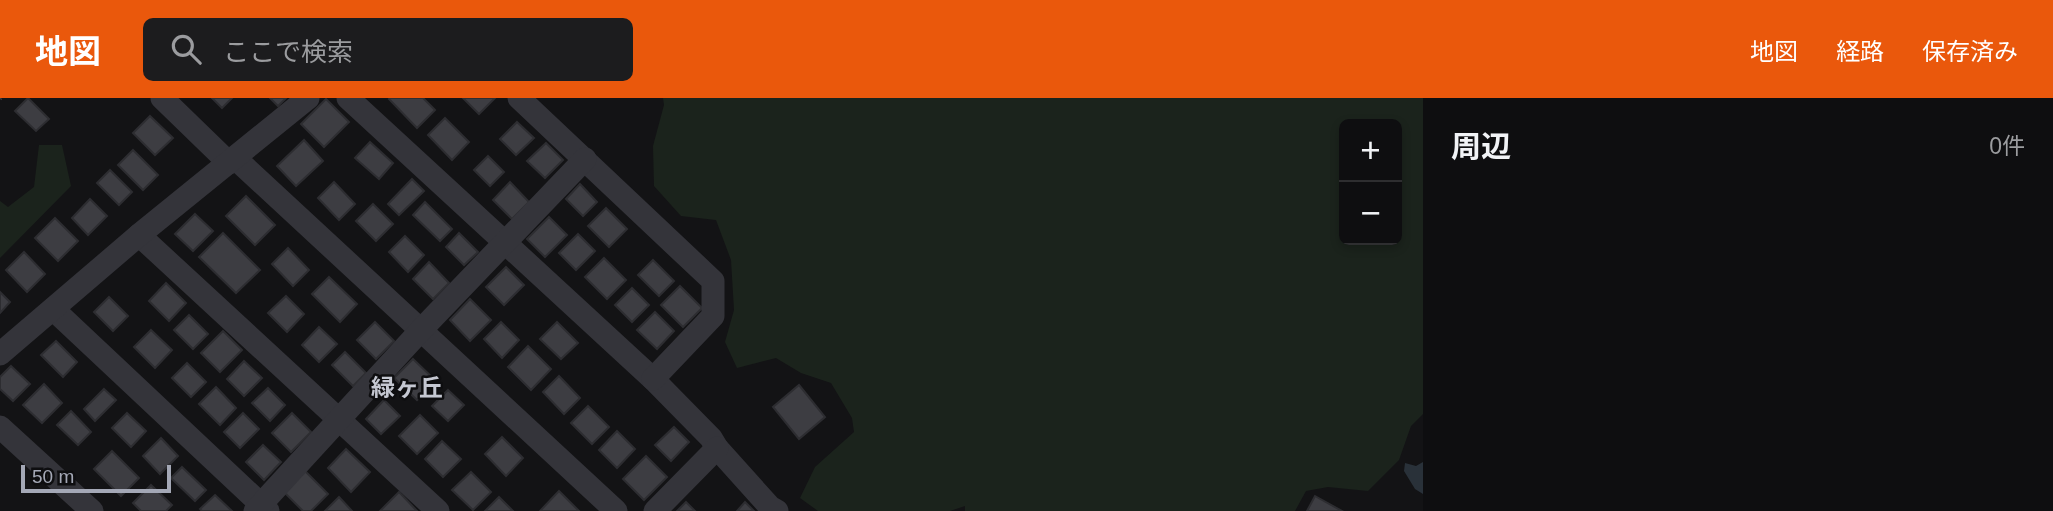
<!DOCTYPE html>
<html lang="ja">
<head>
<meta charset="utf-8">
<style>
  :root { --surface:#0e0e10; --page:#1c1c1e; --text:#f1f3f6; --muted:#9b9c9f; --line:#2e2e30; --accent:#ea580c }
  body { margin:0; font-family:Arial,"Noto Sans JP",sans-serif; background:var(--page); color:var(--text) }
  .controls { position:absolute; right:21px; top:21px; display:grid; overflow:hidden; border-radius:10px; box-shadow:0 4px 10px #0003 }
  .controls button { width:63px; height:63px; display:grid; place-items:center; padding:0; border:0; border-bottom:2px solid var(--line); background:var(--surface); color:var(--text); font:35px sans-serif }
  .scale { position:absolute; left:21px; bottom:18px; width:150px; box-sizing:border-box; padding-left:7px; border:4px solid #a4a8b6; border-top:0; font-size:19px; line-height:24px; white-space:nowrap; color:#a4a8b6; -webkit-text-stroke:5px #0e0e10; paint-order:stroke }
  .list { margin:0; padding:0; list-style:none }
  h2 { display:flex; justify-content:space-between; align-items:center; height:91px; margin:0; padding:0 28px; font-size:30px }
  h2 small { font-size:23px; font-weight:400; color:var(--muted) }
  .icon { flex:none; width:38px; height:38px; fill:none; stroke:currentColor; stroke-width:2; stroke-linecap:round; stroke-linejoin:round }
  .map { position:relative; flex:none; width:1423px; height:413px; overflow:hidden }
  header { display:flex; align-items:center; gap:42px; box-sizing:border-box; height:98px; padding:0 35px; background:var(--accent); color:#fff }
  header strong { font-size:33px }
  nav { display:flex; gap:38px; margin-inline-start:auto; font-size:24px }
  .search { width:490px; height:63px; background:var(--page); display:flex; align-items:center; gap:18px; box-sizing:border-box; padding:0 24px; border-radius:10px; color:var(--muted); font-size:26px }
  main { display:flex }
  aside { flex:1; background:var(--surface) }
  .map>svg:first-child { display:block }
</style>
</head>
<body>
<header>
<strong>地図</strong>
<div class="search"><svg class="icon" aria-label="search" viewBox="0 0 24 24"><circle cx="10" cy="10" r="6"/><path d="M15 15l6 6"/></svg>ここで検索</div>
<nav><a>地図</a><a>経路</a><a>保存済み</a></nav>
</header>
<main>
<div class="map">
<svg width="1423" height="413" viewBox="0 0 1423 413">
  <rect width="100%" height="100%" fill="#131315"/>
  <!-- green -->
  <g fill="#1b231c" fill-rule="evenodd">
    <path d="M663,0H1423V316L1411,328L1399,362L1368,393L1328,389L1306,393L1295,413H965V408L950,413H818L800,400L815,369L854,334L852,320L831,285L801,275L776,260L737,270L725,244L734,212L731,162L716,122L681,118L654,88L653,48L664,7ZM1344,26H1397V142H1344Z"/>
    <polygon points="39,47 62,47 71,88 0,160 0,103 8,109 34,89"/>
  </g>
  <!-- water -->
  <polygon fill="#293139" points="1423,364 1423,396 1415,391 1404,373 1405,365 1416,368"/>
  <!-- building -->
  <g fill="#3d3d42" stroke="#2d2d31" stroke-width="2">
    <polygon points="28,0 49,21 36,33 15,13"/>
    <polygon points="212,0 232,0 222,10"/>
    <polygon points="270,0 286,0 278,8"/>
    <polygon points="390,0 423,0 435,12 417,30 389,1"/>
    <polygon points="463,0 495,0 479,16"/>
    <polygon points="326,1 349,24 324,49 301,26"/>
    <polygon points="150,18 173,40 155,57 133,35"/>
    <polygon points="445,20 469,44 452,62 428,37"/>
    <polygon points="517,24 534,40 516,57 500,41"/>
    <polygon points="304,42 323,63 296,88 277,68"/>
    <polygon points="370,44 393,65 379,81 355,60"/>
    <polygon points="546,45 563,62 545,80 527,63"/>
    <polygon points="133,52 158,77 143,92 118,67"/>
    <polygon points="488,58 504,74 490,88 474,72"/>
    <polygon points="110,72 132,94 119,107 97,85"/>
    <polygon points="412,81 424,93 399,117 388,106"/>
    <polygon points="334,84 355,106 339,122 318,100"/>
    <polygon points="510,84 529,104 512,121 493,102"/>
    <polygon points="580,86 597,104 583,118 566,101"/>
    <polygon points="246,98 275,127 255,147 226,118"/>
    <polygon points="90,101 107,118 88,137 72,120"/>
    <polygon points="425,104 452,131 440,143 413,117"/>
    <polygon points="373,106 393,126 376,143 356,123"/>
    <polygon points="606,110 627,131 609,149 588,128"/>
    <polygon points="195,116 213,133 193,153 175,136"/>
    <polygon points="549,119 567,137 545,159 527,141"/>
    <polygon points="55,120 78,143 58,163 35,140"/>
    <polygon points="223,135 260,172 236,195 199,159"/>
    <polygon points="459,135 478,154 464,167 446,149"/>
    <polygon points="578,136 595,153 576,172 559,155"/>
    <polygon points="405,138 424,157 408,174 389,154"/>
    <polygon points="288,150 309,172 293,188 272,166"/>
    <polygon points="24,154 45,176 27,194 6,172"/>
    <polygon points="604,160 626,182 607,201 585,179"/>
    <polygon points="653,162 674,183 659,198 638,177"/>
    <polygon points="429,164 449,185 433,201 413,181"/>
    <polygon points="506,169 524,187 504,207 486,189"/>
    <polygon points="329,179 357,206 340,224 312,196"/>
    <polygon points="166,185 186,205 169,223 149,203"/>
    <polygon points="680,188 702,210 683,229 661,207"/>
    <polygon points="632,190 649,207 632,224 615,207"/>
    <polygon points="0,194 10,204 0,215"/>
    <polygon points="286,198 304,216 287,234 268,215"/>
    <polygon points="109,199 128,218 113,233 94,214"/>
    <polygon points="470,201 491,222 470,243 450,222"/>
    <polygon points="655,214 674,233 657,251 637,232"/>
    <polygon points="189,217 208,236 193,251 174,232"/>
    <polygon points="375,224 394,243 376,261 357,242"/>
    <polygon points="501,224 519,242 502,260 484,241"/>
    <polygon points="557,224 578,245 561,261 540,241"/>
    <polygon points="319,229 337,246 319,264 302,247"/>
    <polygon points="151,232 172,252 155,270 134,249"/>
    <polygon points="223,233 242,252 220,274 201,255"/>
    <polygon points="56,243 77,264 63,279 41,257"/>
    <polygon points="528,248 551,271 531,292 508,269"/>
    <polygon points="345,254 366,275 353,288 332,267"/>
    <polygon points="413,261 436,283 417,302 394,280"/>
    <polygon points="244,263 262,280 244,298 227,281"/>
    <polygon points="187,265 206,284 191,299 172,280"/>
    <polygon points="11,268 30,286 13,303 0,291 0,279"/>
    <polygon points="559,278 580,300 564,316 543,294"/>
    <polygon points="44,286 62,305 42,325 23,307"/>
    <polygon points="799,287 825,319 799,341 773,309"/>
    <polygon points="216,289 236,310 220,327 199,306"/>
    <polygon points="268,290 285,307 270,323 252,305"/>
    <polygon points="104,291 116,302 95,323 84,311"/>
    <polygon points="448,292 464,307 448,323 432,308"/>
    <polygon points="384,302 400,318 381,336 366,321"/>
    <polygon points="588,308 609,329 592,346 571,325"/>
    <polygon points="71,313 91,334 78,347 57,327"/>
    <polygon points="127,315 146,333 131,349 112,330"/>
    <polygon points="243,315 259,331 240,350 224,334"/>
    <polygon points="292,315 311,334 291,354 272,335"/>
    <polygon points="420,317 438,335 417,356 399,338"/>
    <polygon points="674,329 689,344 671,363 655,347"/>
    <polygon points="617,333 635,351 617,370 599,352"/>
    <polygon points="502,339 523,360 506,378 485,356"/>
    <polygon points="161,340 178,358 160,376 143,358"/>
    <polygon points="442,343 461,361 443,379 425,361"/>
    <polygon points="263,347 281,364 264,382 246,364"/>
    <polygon points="346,351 370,374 351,394 328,370"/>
    <polygon points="112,353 139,380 121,398 94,371"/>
    <polygon points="646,358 667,379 644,402 623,381"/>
    <polygon points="182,369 206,392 195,403 171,380"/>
    <polygon points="304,372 328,396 311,413 303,413 283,393"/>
    <polygon points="471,374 491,394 473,412 452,392"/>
    <polygon points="151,387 172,407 166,413 141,413 133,405"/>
    <polygon points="559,393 579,413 540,413"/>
    <polygon points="399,394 417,413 380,413"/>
    <polygon points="215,397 232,413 202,413 200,411"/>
    <polygon points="1315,398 1342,413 1307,413"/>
    <polygon points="339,399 352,413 325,413"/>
    <polygon points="499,399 513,413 485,413"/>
    <polygon points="686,404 695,413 677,413"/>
    <polygon points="745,404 754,413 737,413"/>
  </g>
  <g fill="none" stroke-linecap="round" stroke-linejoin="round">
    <!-- path -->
    <polyline stroke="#3a3b41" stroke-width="3.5" stroke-dasharray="3.5 5" stroke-linecap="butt" points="0,1 1,0"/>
    <!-- street -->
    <g stroke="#34343a" stroke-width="23">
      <polyline points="162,0 229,65"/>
      <polyline points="348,0 653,281 711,340 717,350 770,409 777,413"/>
      <polyline points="519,0 713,183 713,218 653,281"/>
      <polyline points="235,60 616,413"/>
      <polyline points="139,137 438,413"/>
      <polyline points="53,211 268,413"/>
      <polyline points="0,256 139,137 308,0"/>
      <polyline points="0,329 92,413"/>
      <polyline points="255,413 421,232 585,61"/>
      <polyline points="655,413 717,350"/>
    </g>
  </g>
  <g text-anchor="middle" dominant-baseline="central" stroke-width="5" stroke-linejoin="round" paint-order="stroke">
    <!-- quarter labels -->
    <g font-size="24" font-weight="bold" fill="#c5c8d2" stroke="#0e0e10">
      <text x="407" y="289">緑ヶ丘</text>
    </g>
  </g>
</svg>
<div class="controls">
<button>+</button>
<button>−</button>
</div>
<div class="scale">50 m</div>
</div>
<aside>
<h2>周辺<small>0件</small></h2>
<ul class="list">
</ul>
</aside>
</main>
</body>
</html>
